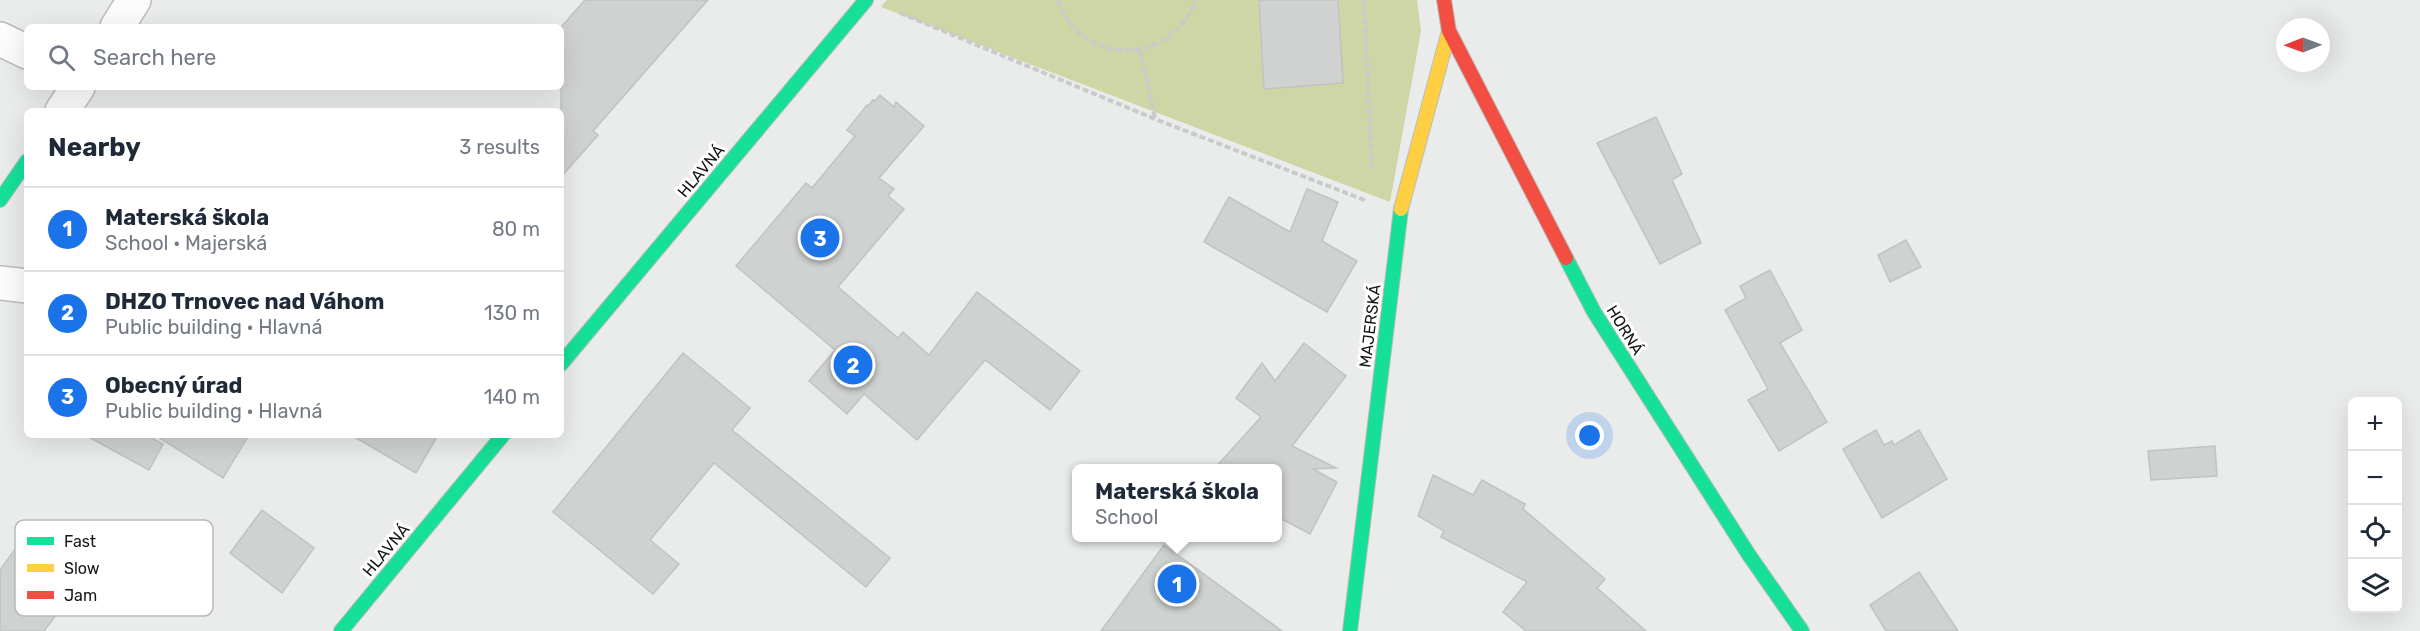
<!DOCTYPE html>
<html lang="en">
<head>
<meta charset="utf-8">
<style>
  :root { --surface:#fff; --page:#f2f2f3; --text:#1f2937; --muted:#747a83; --line:#e0e1e3; --accent:#1a73e8 }
  body { margin:0; font-family:Rubik,sans-serif; background:var(--page); color:var(--text) }
  .controls { position:absolute; right:18px; bottom:18px; display:grid; overflow:hidden; border-radius:9px; box-shadow:0 6px 24px #0002 }
  .controls button { width:54px; height:54px; display:grid; place-items:center; padding:0; border:0; border-bottom:2px solid var(--line); background:var(--surface); color:var(--text); font:30px sans-serif }
  .compass { position:absolute; left:2276px; top:18px; width:54px; height:54px; border-radius:50%; background:var(--surface); box-shadow:0 6px 24px #0002; rotate:269deg }
  .you { position:absolute; left:1590px; top:436px; width:21px; height:21px; margin:-15px; border:4px solid #fff; border-radius:50%; background:#1a73e8; box-shadow:0 0 0 9px #1a73e833 }
  .badge { display:grid; place-items:center; width:39px; height:39px; border-radius:50%; background:var(--accent); color:#fff; font-size:20px; font-weight:700 }
  .pin { position:absolute; translate:-50% -50%; border:3px solid #fff; box-shadow:0 2px 6px #0006 }
  .popup { position:absolute; left:1072px; top:464px; width:210px; height:78px; box-sizing:border-box; display:grid; place-content:center; border-radius:9px; background:var(--surface); filter:drop-shadow(0 2px 4px #0005); font-size:20px; white-space:nowrap; color:var(--muted) }
  .popup b { font-size:22px; color:var(--text) }
  .popup::after { content:''; position:absolute; left:50%; top:100%; margin-left:-12px; border:12px solid transparent; border-top-color:var(--surface) }
  .list { margin:0; padding:0; list-style:none }
  h2 { display:flex; justify-content:space-between; align-items:center; height:78px; margin:0; padding:0 24px; font-size:26px }
  h2 small { font-size:20px; font-weight:400; color:var(--muted) }
  .list li { display:grid; grid-template-columns:39px 1fr auto; gap:18px; align-items:center; box-sizing:border-box; height:84px; padding:0 24px; border-top:2px solid var(--line) }
  .list b { display:block; font-size:22px; white-space:nowrap }
  .list p { margin:0; font-size:20px; white-space:nowrap; color:var(--muted) }
  .list em { font-size:20px; font-style:normal; color:var(--muted) }
  .icon { flex:none; width:33px; height:33px; fill:none; stroke:currentColor; stroke-width:2; stroke-linecap:round; stroke-linejoin:round }
  .map { position:relative; flex:none; width:2420px; height:631px; overflow:hidden }
  .search { position:absolute; background:var(--surface); box-shadow:0 6px 24px #0002; left:24px; top:24px; width:540px; height:66px; display:flex; align-items:center; gap:15px; box-sizing:border-box; padding:0 21px; border-radius:9px; color:var(--muted); font-size:22px }
  .panel { position:absolute; background:var(--surface); box-shadow:0 6px 24px #0002; left:24px; top:108px; width:540px; height:330px; border-radius:9px }
  .map>svg:first-child { display:block }
</style>
</head>
<body>
<div class="map">
<svg width="2420" height="631" viewBox="0 0 2420 631">
  <rect width="100%" height="100%" fill="#e9eceb"/>
  <!-- green -->
  <polygon fill="#cdd6a4" points="887,0 1417,0 1421,31 1390,202 881,7"/>
  <!-- building -->
  <g fill="#cfd2d0" stroke="#c1c3c2" stroke-width="1.5">
    <polygon points="585,0 708,0 593,131 598,135 561,177 561,27"/>
    <polygon points="1259,0 1338,0 1343,83 1264,89"/>
    <polygon points="880,95 894,107 896,102 924,126 879,178 894,189 888,196 904,209 838,287 898,338 903,332 929,355 977,292 1080,371 1050,410 985,360 917,440 864,394 847,414 809,381 835,350 736,266 806,183 812,188 855,136 847,130 867,105 868,106 873,100 875,101"/>
    <polygon points="1656,117 1682,174 1672,180 1701,243 1660,264 1597,143"/>
    <polygon points="1307,189 1338,202 1322,241 1357,261 1327,312 1204,242 1229,197 1290,232"/>
    <polygon points="1906,240 1921,267 1890,282 1878,255"/>
    <polygon points="1770,270 1802,330 1780,343 1827,422 1779,451 1748,400 1768,389 1725,310 1746,298 1740,286"/>
    <polygon points="1304,343 1346,376 1292,446 1336,468 1313,469 1337,482 1310,534 1278,517 1278,468 1215,468 1261,417 1236,398 1262,363 1275,381"/>
    <polygon points="683,353 750,408 732,430 890,558 866,587 714,463 650,540 679,564 653,594 553,512"/>
    <polygon points="1876,430 1884,445 1892,441 1894,445 1919,430 1947,479 1882,518 1843,449"/>
    <polygon points="85,435 146,435 163,444 149,470"/>
    <polygon points="155,435 249,435 223,478"/>
    <polygon points="351,435 438,435 416,473"/>
    <polygon points="2215,446 2217,476 2151,480 2148,451"/>
    <polygon points="1433,475 1473,495 1482,480 1525,504 1523,509 1605,579 1597,588 1646,631 1526,631 1503,612 1527,582 1441,537 1444,531 1418,516"/>
    <polygon points="262,510 314,548 282,593 230,553"/>
    <polygon points="23,538 69,571 47,600 60,610 44,631 0,631 0,570"/>
    <polygon points="1164,545 1282,631 1101,631"/>
    <polygon points="1919,572 1958,631 1886,631 1870,605"/>
  </g>
  <g fill="none" stroke-linecap="round" stroke-linejoin="round">
    <!-- street casing -->
    <g stroke="#babcbc" stroke-width="36">
      <g id="street">
        <polyline points="117,27 134,0"/>
        <polyline points="0,39 27,52"/>
        <polyline points="62,111 78,87"/>
        <polyline points="0,283 27,286"/>
      </g>
    </g>
    <!-- fast casing -->
    <g stroke="#babcbc" stroke-width="16">
      <g id="fast">
        <polyline points="0,200 27,161"/>
        <polyline points="1566,258 1594,312 1749,555 1802,631"/>
        <polyline points="561,364 866,0"/>
        <polyline points="341,631 503,435"/>
        <polyline points="1350,631 1401,209"/>
      </g>
    </g>
    <!-- slow casing -->
    <g stroke="#babcbc" stroke-width="16">
      <polyline id="slow" points="1401,209 1449,31"/>
    </g>
    <!-- jam casing -->
    <g stroke="#babcbc" stroke-width="16">
      <polyline id="jam" points="1444,0 1449,31 1566,258"/>
    </g>
    <!-- path -->
    <g stroke="#c9caca" stroke-width="4" stroke-dasharray="6 3" stroke-linecap="butt">
      <path d="M1058,0C1081,68 1171,66 1196,0"/>
      <polyline points="1364,0 1372,171"/>
      <polyline points="900,13 1155,119 1367,201"/>
      <polyline points="1140,50 1155,118"/>
    </g>
    <!-- street -->
    <use href="#street" stroke="#fcfcfc" stroke-width="33"/>
    <!-- fast -->
    <use href="#fast" stroke="#16e098" stroke-width="14"/>
    <!-- slow -->
    <use href="#slow" stroke="#ffcf43" stroke-width="14"/>
    <!-- jam -->
    <use href="#jam" stroke="#f24e42" stroke-width="14"/>
  </g>
  <g text-anchor="middle" dominant-baseline="central" stroke-width="6" stroke-linejoin="round" paint-order="stroke">
    <!-- street labels -->
    <g font-size="16" fill="#141615" stroke="#fff">
      <text transform="translate(701 171) rotate(-50)">HLAVNÁ</text>
      <text transform="translate(1370 326) rotate(-83)">MAJERSKÁ</text>
      <text transform="translate(1625 330) rotate(58)">HORNÁ</text>
      <text transform="translate(386 550) rotate(-50)">HLAVNÁ</text>
    </g>
  </g>
  <!-- legend -->
  <rect x="15" y="520" width="198" height="96" rx="9" fill="#fff" stroke="#b8b9b9" stroke-width="1.5"/>
  <rect x="27" y="537" width="27" height="8" fill="#16e098"/>
  <rect x="27" y="564" width="27" height="8" fill="#ffcf43"/>
  <rect x="27" y="591" width="27" height="8" fill="#f24e42"/>
  <g font-size="16" fill="#141615">
    <text x="64" y="547">Fast</text>
    <text x="64" y="574">Slow</text>
    <text x="64" y="601">Jam</text>
  </g>
</svg>
<div class="controls">
<button>+</button>
<button>−</button>
<button><svg class="icon" aria-label="locate" viewBox="0 0 24 24"><circle cx="12" cy="12" r="6"/><path d="M12 2v4M12 18v4M2 12h4M18 12h4"/></svg></button>
<button><svg class="icon" aria-label="layers" viewBox="0 0 24 24"><path d="M12 4l9 5-9 5-9-5zM3 14l9 5 9-5"/></svg></button>
</div>
<svg class="compass" viewBox="-18 -18 36 36"><path d="M0-13l5 13h-10z" fill="#e53935"/><path d="M0 13l5-13h-10z" fill="#747a83"/></svg>
<div class="you"></div>
<div class="pin badge" style="left:1177px;top:584px">1</div>
<div class="popup"><b>Materská škola</b>School</div>
<div class="pin badge" style="left:853px;top:365px">2</div>
<div class="pin badge" style="left:820px;top:238px">3</div>
<div class="search"><svg class="icon" aria-label="search" viewBox="0 0 24 24"><circle cx="10" cy="10" r="6"/><path d="M15 15l6 6"/></svg>Search here</div>
<section class="panel">
<h2>Nearby<small>3 results</small></h2>
<ul class="list">
<li><span class="badge">1</span><div><b>Materská škola</b><p>School · Majerská</p></div><em>80 m</em></li>
<li><span class="badge">2</span><div><b>DHZO Trnovec nad Váhom</b><p>Public building · Hlavná</p></div><em>130 m</em></li>
<li><span class="badge">3</span><div><b>Obecný úrad</b><p>Public building · Hlavná</p></div><em>140 m</em></li>
</ul>
</section>
</div>
</body>
</html>
